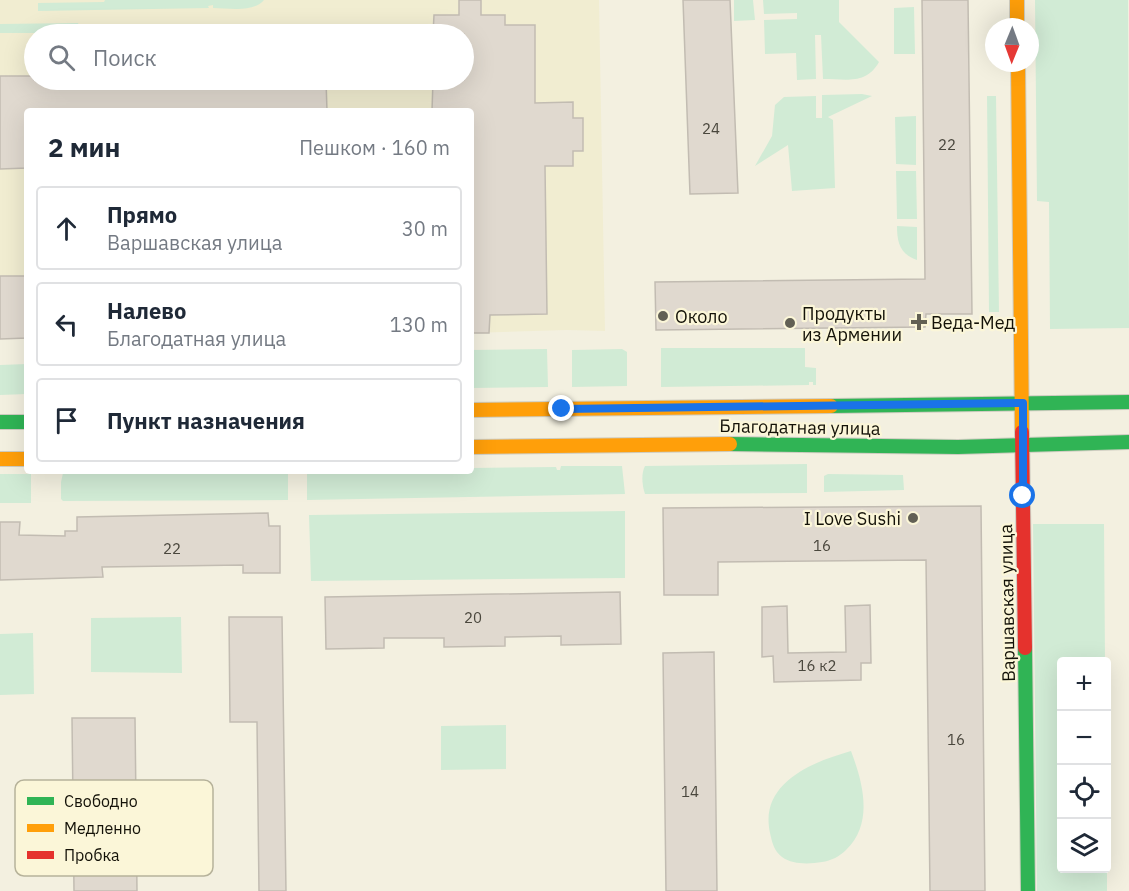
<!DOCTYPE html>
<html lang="ru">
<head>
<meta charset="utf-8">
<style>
  :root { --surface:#fff; --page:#f6f6f7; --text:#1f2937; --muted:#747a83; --line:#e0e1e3 }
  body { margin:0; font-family:"IBM Plex Sans",sans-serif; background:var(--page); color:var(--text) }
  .controls { position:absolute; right:18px; bottom:18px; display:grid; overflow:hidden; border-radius:6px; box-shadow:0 6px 24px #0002 }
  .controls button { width:54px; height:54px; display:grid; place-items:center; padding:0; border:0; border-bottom:2px solid var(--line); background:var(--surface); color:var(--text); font:30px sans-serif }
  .compass { position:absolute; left:985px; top:18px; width:54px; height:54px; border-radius:50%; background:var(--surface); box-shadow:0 6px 24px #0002; rotate:181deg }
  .stop { position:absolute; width:18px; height:18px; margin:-14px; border:4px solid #1a73e8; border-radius:50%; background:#fff }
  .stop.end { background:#1a73e8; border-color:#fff; box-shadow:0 2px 6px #0008 }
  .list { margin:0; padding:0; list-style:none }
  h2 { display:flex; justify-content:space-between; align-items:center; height:78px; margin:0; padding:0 24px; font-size:26px }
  h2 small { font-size:20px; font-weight:400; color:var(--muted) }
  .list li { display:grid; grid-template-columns:39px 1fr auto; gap:18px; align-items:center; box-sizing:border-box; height:84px; margin:0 12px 12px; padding:0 12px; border:2px solid var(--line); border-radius:6px }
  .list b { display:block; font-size:22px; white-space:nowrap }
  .list p { margin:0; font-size:20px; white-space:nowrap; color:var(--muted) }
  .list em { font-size:20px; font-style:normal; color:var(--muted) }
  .icon { flex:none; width:33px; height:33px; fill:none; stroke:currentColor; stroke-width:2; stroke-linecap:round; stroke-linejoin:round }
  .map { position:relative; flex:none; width:1129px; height:891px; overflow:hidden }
  .search { position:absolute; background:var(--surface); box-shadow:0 6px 24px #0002; left:24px; top:24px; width:450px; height:66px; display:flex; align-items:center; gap:15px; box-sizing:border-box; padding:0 21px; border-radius:33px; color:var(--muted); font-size:22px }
  .panel { position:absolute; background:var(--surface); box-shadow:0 6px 24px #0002; left:24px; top:108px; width:450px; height:366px; border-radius:6px }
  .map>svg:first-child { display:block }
</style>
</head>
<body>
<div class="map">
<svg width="1129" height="891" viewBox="0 0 1129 891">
  <rect width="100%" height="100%" fill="#f3f0e0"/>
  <!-- built -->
  <path fill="#f1edd1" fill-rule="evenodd" d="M0,0H599L605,331L567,330L471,333V111H27V338L0,339ZM34,34H464V80H34Z"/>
  <!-- green -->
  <g fill="#d1ebd5">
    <path d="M105,0H264C253,13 229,8 213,8V5L208,6L209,8L38,11V3L104,2Z"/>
    <polygon points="734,0 753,0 755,20 734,21"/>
    <path d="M763,0H839V22L879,62C866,85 846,79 823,79L821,35H815L816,79L797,80L796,53L765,54L764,20L797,19V13L764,14Z"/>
    <polygon points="1035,0 1128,0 1129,328 1050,329 1049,202 1037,201"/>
    <polygon points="914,7 915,54 894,54 894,8"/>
    <polygon points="78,23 81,30 76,33 0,33 0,24"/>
    <polygon points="862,94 872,96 828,117 833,120 835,188 792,191 788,145 755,166 772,136 775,105 784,97 816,96 816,118 822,118 822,95"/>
    <polygon points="987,96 996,96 999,312 989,312"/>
    <polygon points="916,116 916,165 896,164 895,117"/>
    <polygon points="896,171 916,171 917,219 897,219"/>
    <path d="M897,226L917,227V260C900,254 897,243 897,226Z"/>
    <polygon points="661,348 805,348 805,367 816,368 816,385 813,385 813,382 809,382 809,385 661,387"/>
    <polygon points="547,349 548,387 471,388 471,350"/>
    <polygon points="622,349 627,352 627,386 572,387 572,350"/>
    <polygon points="27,364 27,394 0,395 0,365"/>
    <path d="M807,464V493L645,494C642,486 641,473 645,466Z"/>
    <polygon points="561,466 622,466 625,494 307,500 307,471 471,471 471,468 556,467 557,470 560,470"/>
    <polygon points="172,471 288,471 288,500 63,501 61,499 61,482 63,473"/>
    <rect x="0" y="474" width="31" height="29"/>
    <polygon points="828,474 903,475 904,490 824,492 824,476"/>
    <polygon points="625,511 625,578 311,581 309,515"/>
    <polygon points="1033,524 1104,524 1105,661 1062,662 1062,868 1106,868 1107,800 1107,891 1037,891"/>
    <polygon points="181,617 182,673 91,672 91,618"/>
    <polygon points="33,633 34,694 0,695 0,634"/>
    <polygon points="506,725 506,769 441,770 441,726"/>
    <path d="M851,751C863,783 874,823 846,850C840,856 831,861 822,862C810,864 793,865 782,857C774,851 772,842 770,833C759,783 812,762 851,751Z"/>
  </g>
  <!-- building -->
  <g fill="#e0d9cf" stroke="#c2bcb2" stroke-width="1.5">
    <polygon points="459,0 481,0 481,15 505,15 505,25 535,25 535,103 573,102 573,118 583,118 583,151 573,151 573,166 545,166 547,314 490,315 489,333 471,333 471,111 432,111 433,80 464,80 464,34 433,34 434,15 459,15"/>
    <polygon points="683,0 730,0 738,193 690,194"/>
    <polygon points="922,0 968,0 972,314 926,314 925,327 656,330 655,282 925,279"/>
    <polygon points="0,76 34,76 34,80 326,80 327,111 27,111 27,168 0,169"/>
    <polygon points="0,276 27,276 27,338 0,339"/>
    <polygon points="981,506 985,891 930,891 926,560 718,562 718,595 664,595 663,508"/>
    <polygon points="268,513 269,526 280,526 280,573 243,573 243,565 102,567 103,577 0,580 0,522 20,522 19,535 65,536 65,531 77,531 77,517"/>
    <polygon points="620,592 621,644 561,645 561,636 505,637 505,646 444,647 444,638 384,638 384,648 326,649 325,597"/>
    <polygon points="870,605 871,663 861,663 861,680 774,682 773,656 762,657 762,607 787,606 788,653 846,652 845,606"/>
    <polygon points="229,617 282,617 286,891 259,891 257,722 230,722"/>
    <polygon points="714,652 717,891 666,891 663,653"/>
    <polygon points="72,718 135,718 137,891 74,891"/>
  </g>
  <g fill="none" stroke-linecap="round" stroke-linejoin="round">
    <!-- fast casing -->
    <g stroke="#ceccc0" stroke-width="16">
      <g id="fast">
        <polyline points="831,406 1129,402"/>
        <polyline points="0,422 27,422"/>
        <polyline points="730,444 958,447 1129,442"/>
        <polyline points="1025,648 1028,891"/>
      </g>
    </g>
    <!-- slow casing -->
    <g stroke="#ceccc0" stroke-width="16">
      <g id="slow">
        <polyline points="1017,0 1017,27"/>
        <polyline points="1018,63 1022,432"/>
        <polyline points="471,410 831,406"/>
        <polyline points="471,447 730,444"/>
        <polyline points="0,459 27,459"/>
      </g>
    </g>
    <!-- jam casing -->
    <g stroke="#ceccc0" stroke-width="16">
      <polyline id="jam" points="1022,432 1025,648"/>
    </g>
    <!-- fast -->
    <use href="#fast" stroke="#30b455" stroke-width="14"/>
    <!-- slow -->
    <use href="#slow" stroke="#ff9f0a" stroke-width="14"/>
    <!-- jam -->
    <use href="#jam" stroke="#e5322d" stroke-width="14"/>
  </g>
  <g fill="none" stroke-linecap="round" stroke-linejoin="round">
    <!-- route -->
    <polyline stroke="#1a73e8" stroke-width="8" points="562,409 1023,403 1023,496"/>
  </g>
  <!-- markers -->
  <g fill="#626054" stroke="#fbf6d8" stroke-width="2">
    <circle cx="663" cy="316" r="6"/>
    <path d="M916 313h6v6h6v6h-6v6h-6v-6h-6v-6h6z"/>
    <circle cx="790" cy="323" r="6"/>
    <circle cx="913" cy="518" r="6"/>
  </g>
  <g text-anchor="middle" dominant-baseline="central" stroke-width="4.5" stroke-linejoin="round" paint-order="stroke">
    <!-- number labels -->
    <g font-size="15" fill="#4a473d">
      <text x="711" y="128">24</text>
      <text x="947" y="144">22</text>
      <text x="822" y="545">16</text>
      <text x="172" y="548">22</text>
      <text x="473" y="617">20</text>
      <text x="817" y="665">16 к2</text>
      <text x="956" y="739">16</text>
      <text x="690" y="791">14</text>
    </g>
    <!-- poi labels -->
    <g font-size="18" fill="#141208" stroke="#fbf6d8" text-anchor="start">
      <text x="802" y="313">Продукты<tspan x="802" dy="21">из Армении</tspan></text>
      <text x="675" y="316">Около</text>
      <text x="931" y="322">Веда-Мед</text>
      <text x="901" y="518" text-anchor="end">I Love Sushi</text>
    </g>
    <!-- street labels -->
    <g font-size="18" fill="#141208" stroke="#fbf6d8">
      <text transform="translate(800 427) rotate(1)">Благодатная улица</text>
      <text transform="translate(1007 603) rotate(-91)">Варшавская улица</text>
    </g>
  </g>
  <!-- legend -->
  <rect x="15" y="780" width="198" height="96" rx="9" fill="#fbf6d8" stroke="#b6b29a" stroke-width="1.5"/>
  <rect x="27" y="797" width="27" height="8" fill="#30b455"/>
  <rect x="27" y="824" width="27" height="8" fill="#ff9f0a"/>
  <rect x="27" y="851" width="27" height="8" fill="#e5322d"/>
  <g font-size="16" fill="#141208">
    <text x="64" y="807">Свободно</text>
    <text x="64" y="834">Медленно</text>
    <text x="64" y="861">Пробка</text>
  </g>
</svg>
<div class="controls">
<button>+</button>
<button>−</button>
<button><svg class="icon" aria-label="locate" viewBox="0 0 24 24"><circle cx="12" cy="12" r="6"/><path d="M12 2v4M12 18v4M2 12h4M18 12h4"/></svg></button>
<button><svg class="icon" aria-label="layers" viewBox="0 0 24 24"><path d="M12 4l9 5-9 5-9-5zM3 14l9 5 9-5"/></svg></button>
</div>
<svg class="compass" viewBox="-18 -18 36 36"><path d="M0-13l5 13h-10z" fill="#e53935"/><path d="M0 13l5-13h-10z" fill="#747a83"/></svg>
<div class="stop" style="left:1023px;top:496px"></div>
<div class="stop end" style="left:562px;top:409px"></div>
<div class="search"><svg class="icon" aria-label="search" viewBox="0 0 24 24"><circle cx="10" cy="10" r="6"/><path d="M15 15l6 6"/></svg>Поиск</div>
<section class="panel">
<h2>2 мин<small>Пешком · 160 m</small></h2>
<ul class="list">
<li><svg class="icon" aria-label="ahead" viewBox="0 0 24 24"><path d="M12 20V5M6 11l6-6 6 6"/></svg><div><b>Прямо</b><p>Варшавская улица</p></div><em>30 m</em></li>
<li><svg class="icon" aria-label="left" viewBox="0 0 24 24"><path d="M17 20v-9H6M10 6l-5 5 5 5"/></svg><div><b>Налево</b><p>Благодатная улица</p></div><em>130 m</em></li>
<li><svg class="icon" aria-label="arrive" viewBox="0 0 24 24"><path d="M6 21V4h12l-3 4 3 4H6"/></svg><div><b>Пункт назначения</b></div></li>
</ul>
</section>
</div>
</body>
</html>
